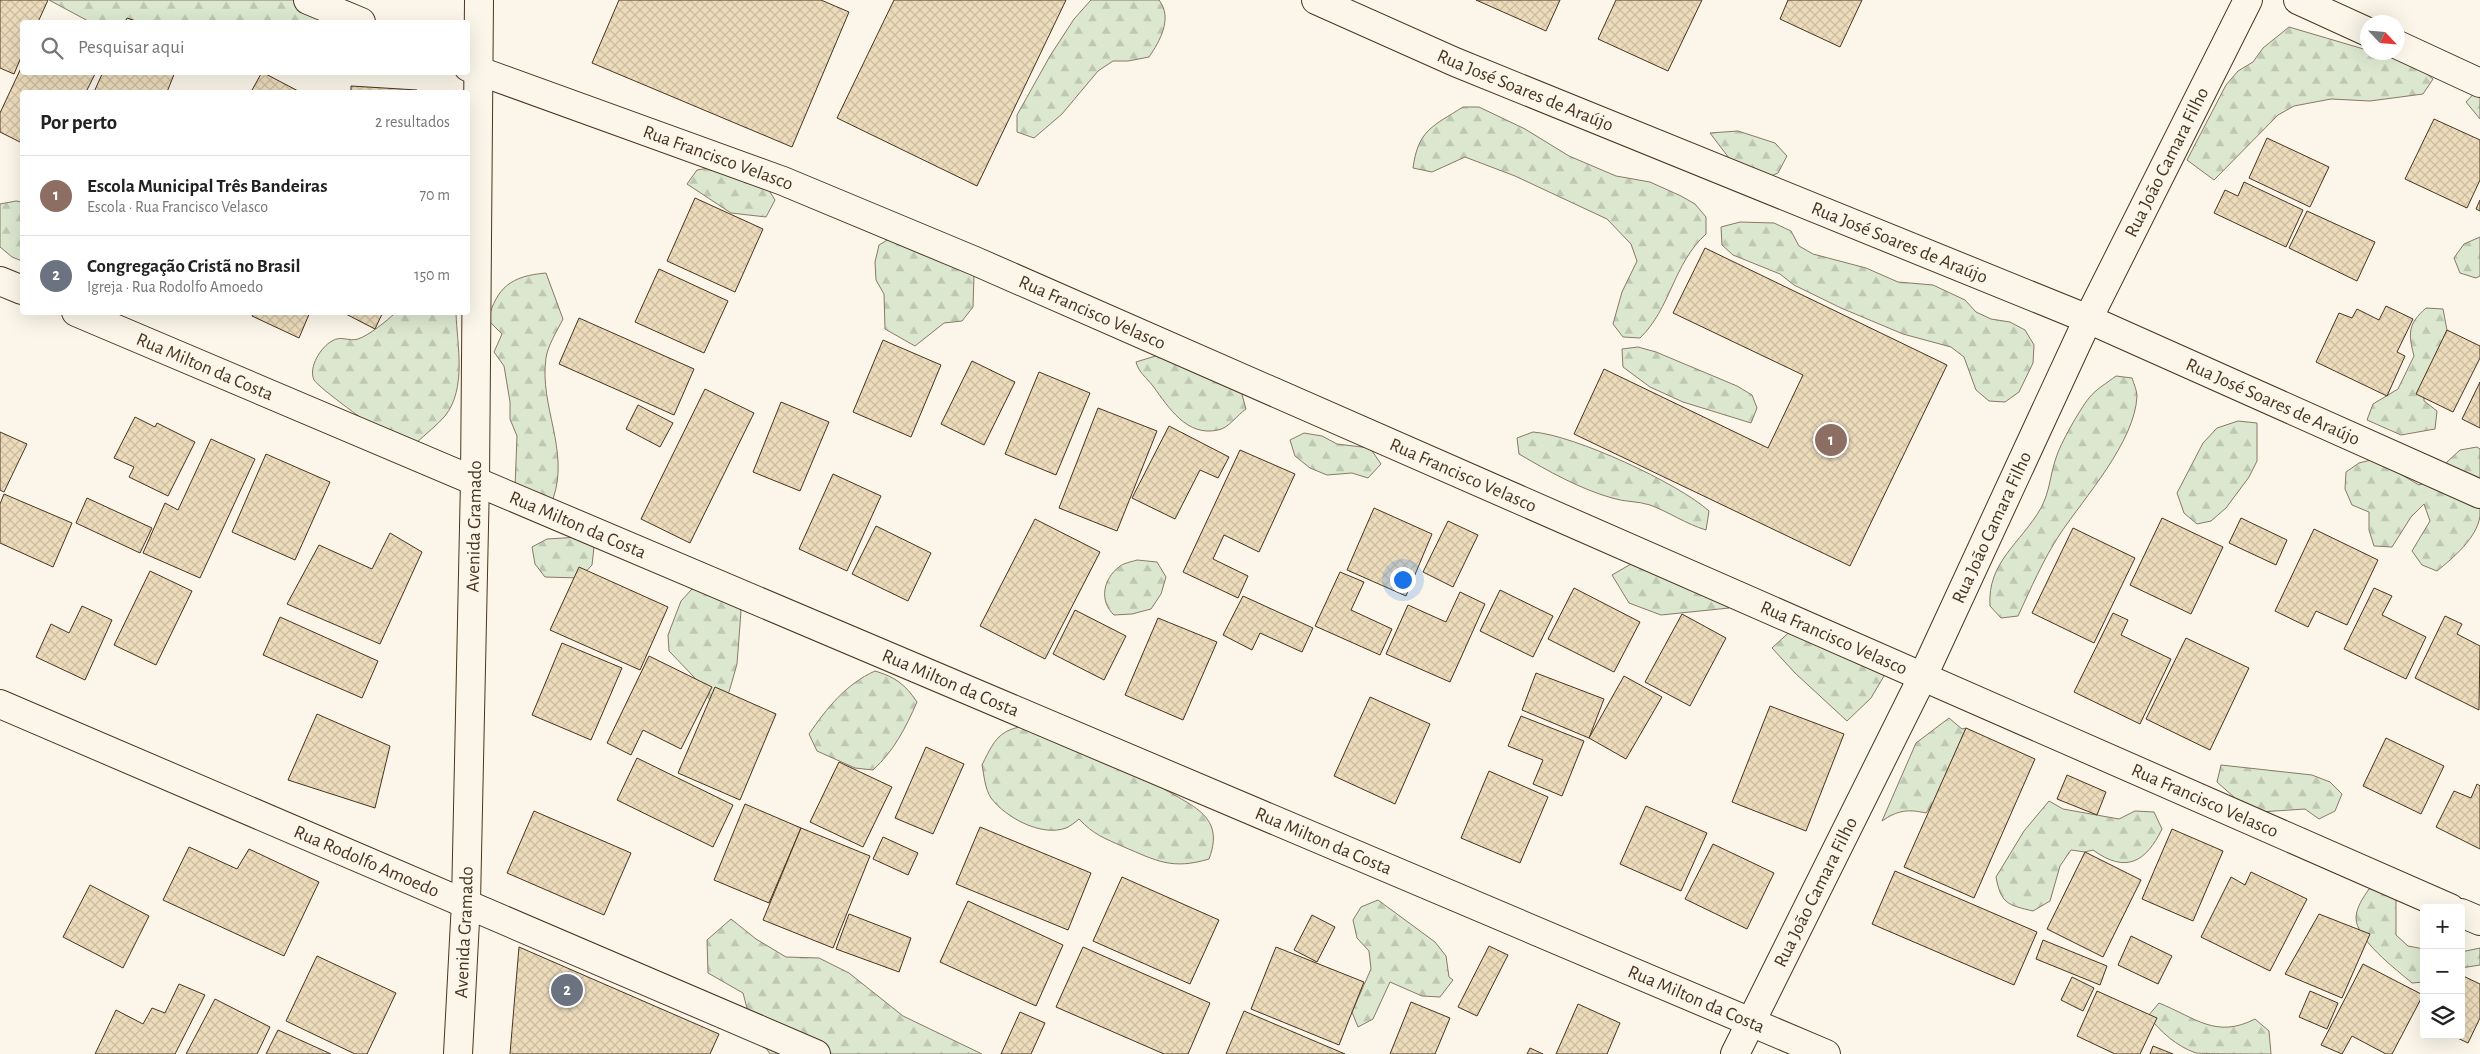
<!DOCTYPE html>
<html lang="pt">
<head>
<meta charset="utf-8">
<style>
  :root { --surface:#fff; --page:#f2f2f2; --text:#222; --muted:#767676; --line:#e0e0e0; --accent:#ea580c }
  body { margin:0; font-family:"Alegreya Sans",sans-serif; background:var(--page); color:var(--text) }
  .controls { position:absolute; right:15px; bottom:15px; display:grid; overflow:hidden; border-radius:5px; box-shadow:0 5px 20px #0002 }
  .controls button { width:45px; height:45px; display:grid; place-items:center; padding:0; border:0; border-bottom:1px solid var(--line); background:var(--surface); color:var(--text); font:25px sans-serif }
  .compass { position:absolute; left:2360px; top:15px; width:45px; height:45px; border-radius:50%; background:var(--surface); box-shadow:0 5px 20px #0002; rotate:116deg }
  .you { position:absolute; left:1402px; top:579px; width:18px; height:18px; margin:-12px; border:4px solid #fff; border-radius:50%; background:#1a73e8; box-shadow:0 0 0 8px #1a73e833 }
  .badge { display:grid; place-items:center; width:32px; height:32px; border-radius:50%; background:var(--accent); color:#fff; font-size:16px; font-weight:700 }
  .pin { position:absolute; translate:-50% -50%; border:2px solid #fff; box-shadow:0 1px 5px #0006 }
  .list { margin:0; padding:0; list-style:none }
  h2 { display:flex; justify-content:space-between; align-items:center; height:65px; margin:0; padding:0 20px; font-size:21px }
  h2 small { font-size:16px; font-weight:400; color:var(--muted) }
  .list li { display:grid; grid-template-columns:32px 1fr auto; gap:15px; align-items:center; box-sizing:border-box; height:80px; padding:0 20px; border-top:1px solid var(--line) }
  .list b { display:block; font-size:19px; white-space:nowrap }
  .list p { margin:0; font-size:16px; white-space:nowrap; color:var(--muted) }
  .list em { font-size:16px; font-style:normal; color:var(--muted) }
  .icon { flex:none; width:28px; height:28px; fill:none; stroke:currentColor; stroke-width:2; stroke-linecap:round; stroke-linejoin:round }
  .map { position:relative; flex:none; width:2480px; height:1054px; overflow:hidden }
  .search { position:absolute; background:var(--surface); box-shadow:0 5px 20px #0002; left:20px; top:20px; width:450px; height:55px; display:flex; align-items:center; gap:12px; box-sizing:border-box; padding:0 18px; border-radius:5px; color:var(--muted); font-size:19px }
  .panel { position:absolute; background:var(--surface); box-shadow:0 5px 20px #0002; left:20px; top:90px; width:450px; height:225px; border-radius:5px }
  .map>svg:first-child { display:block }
</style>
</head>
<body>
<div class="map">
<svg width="2480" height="1054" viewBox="0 0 2480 1054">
  <defs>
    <pattern id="forest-firs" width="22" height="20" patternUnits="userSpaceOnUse" patternTransform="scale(1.25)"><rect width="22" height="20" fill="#dce7d0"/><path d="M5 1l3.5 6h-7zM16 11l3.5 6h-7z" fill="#bec7b2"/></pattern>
    <pattern id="building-cross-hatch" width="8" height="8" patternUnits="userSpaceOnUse" patternTransform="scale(1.25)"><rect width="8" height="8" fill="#ecdcbc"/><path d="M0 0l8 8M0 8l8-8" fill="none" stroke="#ccbda1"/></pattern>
  </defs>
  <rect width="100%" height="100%" fill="#fbf6e9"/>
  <!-- forest -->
  <g fill="url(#forest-firs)" stroke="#887966">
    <polygon points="49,0 315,0 332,22 90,22"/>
    <path d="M1091,0H1159C1173,18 1160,41 1149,57L1128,61H1113L1098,71L1062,114L1034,138L1017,132V115L1050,56L1074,19Z"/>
    <path d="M2289,27L2367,50L2368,52C2393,53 2414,63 2433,79L2423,94L2370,101L2331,99L2294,106L2278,115L2214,180L2187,160L2226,85L2238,71L2253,62L2263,48Z"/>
    <polygon points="2480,87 2480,119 2466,102"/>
    <path d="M1463,107H1479L1525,129L1569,156L1616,176L1650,182L1681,196L1695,204L1706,217V234C1673,264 1671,308 1640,338L1623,337L1613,324L1622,292L1637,261L1631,244L1607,219L1515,176L1465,157L1432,172L1413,168C1418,130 1433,126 1463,107Z"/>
    <polygon points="1738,131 1775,143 1787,156 1778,173 1762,180 1732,162 1710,133"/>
    <polygon points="715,167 765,184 775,200 766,217 731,213 687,184 697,170"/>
    <polygon points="16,201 22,202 22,261 12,257 0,247 0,204"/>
    <polygon points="1740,222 1774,223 1791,231 1799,246 1813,254 1866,268 1898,282 1933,285 1965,300 1976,312 1991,319 2010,322 2025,330 2034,345 2033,363 2019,392 2005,402 1989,401 1976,390 1964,357 1951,347 1903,334 1841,308 1794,285 1780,274 1733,255 1722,245 1721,227"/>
    <polygon points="894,236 974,274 973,307 962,321 944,323 915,346 885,329 884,294 876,280 875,262 879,245"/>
    <polygon points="2480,237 2480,276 2476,278 2460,273 2454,258 2464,244"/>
    <path d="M546,273L563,319C557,331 548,345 546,358C539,406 570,450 553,499L542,504L515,488L517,436L510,419V402L504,366L494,352L502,334L488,320C497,287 511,276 546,273Z"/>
    <path d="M2426,308L2443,309L2447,330L2424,383V401L2437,411L2435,429L2401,435L2367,420L2373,404L2398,389L2414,356C2408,333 2408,324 2426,308Z"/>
    <path d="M395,313H456C457,345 467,388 445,416C437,425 426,434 416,443C406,440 393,438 383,433C373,427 319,388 314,380C308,367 321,347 332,341C341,335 349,342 358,339C368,336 388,320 395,313Z"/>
    <polygon points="1638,347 1656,352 1737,386 1752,395 1757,408 1751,423 1683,402 1650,387 1623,367 1622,349"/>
    <path d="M1162,354L1241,391L1246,409C1237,415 1229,428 1218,430C1187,437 1169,408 1153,386C1146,377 1139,373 1136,362Z"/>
    <path d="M2116,376L2132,378C2134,384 2137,391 2137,396C2135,442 2084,498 2060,534C2043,560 2031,588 2018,616L2001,618L1990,606C1987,562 2021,543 2041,508C2050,491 2050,475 2056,458C2060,444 2080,409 2089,398C2096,389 2107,383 2116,376Z"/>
    <polygon points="2238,421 2257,423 2257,461 2249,477 2226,508 2211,521 2197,524 2184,513 2177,493 2203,443 2217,428"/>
    <path d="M1533,432C1574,435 1678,483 1709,511L1706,530C1686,524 1669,512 1650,505C1638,501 1624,502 1612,498C1580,489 1548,471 1519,454L1517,438Z"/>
    <polygon points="1304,433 1322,436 1337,444 1370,448 1381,464 1368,478 1352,473 1327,475 1310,468 1295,456 1290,440"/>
    <path d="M2477,447L2480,449C2480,471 2480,494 2480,516C2477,538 2453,558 2437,571L2422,565L2412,551L2430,521L2424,504L2411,517L2392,547L2374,546L2369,530V512L2352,505L2345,489L2346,472L2359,463L2375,459L2419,485L2434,479L2447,462L2460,450Z"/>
    <polygon points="580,537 594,547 592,565 580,578 545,577 535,564 532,547 547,539"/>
    <polygon points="1643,557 1701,589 1729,608 1661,615 1629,603 1612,575"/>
    <path d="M1137,560L1157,562L1166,577L1161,594L1151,609L1132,614L1114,615C1099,601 1103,579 1119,567C1123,563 1131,562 1137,560Z"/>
    <polygon points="708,584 734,599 741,611 737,664 729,692 714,703 702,692 694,677 669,651 668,635 681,601 692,589"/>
    <polygon points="1796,626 1859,651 1884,676 1871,698 1847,721 1795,673 1772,648"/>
    <path d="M875,671C895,677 905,684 917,702C906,727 894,751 873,770L855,768L817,751L809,734C827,708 846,684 875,671Z"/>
    <path d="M1949,718L1962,729L1966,728L1935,800L1926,813C1908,809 1898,810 1882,821L1916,743Z"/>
    <path d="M1036,724L1147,776C1176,804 1229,807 1209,859C1172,870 1157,861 1124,847C1104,838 1094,835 1079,819C1075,822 1071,826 1066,828C1042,837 1006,818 991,798C985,789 984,775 982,765C997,734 1001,729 1036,724Z"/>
    <polygon points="2221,765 2312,775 2330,782 2342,794 2335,811 2319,819 2305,809 2260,812 2244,806 2217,782"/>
    <path d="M2049,801L2063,809L2119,819L2135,811L2154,812L2162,829C2146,862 2126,874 2093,850L2085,852L2071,850L2060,866L2050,901L2033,911C2008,905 2001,904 1996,877L2024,831Z"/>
    <path d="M2386,886L2396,900V935L2408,946L2424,949V982L2412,983C2397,970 2355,939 2356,917C2357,906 2363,898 2369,889Z"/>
    <polygon points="1378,900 1435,942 1446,956 1449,977 1453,980 1440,997 1422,996 1390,982 1373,1019 1358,1027 1352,1012 1371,969 1369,951 1357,938 1353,920 1361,907"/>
    <polygon points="731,919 756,939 786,957 819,958 849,973 903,1016 982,1054 770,1054 752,1027 743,993 708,973 707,940"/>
    <polygon points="2480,948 2480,965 2461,968 2461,952"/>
    <path d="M2159,1003C2196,1018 2216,1039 2255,1019L2269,1031L2271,1054C2256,1054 2207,1054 2196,1053C2176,1046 2161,1032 2148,1016Z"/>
  </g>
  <!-- building -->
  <g fill="url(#building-cross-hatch)" stroke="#4a3520">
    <polygon points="0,0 48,0 38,22 22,22 22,55 14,74 0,68"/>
    <polygon points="619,0 821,0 849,12 792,147 592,63"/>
    <polygon points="894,0 1066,0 977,186 837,118"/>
    <polygon points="1476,0 1560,0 1546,31"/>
    <polygon points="1616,0 1702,0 1668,71 1598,39"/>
    <polygon points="1788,0 1862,0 1840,47 1780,19"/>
    <polygon points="127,18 139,22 125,22"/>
    <polygon points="22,66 22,72 96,72 86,92 22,92 22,143 0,132 0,113"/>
    <polygon points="103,72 175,72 167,92 94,92"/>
    <polygon points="262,72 300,92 251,92"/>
    <polygon points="351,86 417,90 417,92 351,92"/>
    <polygon points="2434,119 2480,140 2480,180 2467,208 2405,179"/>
    <polygon points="2267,138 2329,167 2310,207 2249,178"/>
    <polygon points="2244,182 2303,210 2286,247 2214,213 2225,190 2238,196"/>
    <polygon points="695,198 763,229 735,292 667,261"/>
    <polygon points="2480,200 2480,211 2476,209"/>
    <polygon points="2307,211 2375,242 2357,281 2289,248"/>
    <polygon points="1705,248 1947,365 1850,566 1574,434 1604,369 1768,448 1803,375 1673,313"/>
    <polygon points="659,269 728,301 704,353 635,322"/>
    <polygon points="2386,306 2413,319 2397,352 2405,356 2387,396 2316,362 2339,313 2352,318 2357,309 2379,320"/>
    <polygon points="254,312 310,312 299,338 252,316"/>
    <polygon points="342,312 383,312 375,329"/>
    <polygon points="579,318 694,369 674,415 559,364"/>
    <polygon points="2447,330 2480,346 2480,358 2453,412 2416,394"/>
    <polygon points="883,340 941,365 911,437 853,412"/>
    <polygon points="972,361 1015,382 984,445 941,424"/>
    <polygon points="1039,372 1090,393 1056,475 1005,454"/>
    <polygon points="2480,382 2480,428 2462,419"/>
    <polygon points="705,389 754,413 690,543 641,519"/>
    <polygon points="781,402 829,422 800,491 753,472"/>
    <polygon points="638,405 673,423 660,447 626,429"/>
    <polygon points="1098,408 1157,431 1117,531 1059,508"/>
    <polygon points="135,417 155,427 157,423 195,442 168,496 129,477 134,467 114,458"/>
    <polygon points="1169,426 1229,457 1218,478 1200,470 1175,519 1132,498"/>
    <polygon points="0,432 27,444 4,492 0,490"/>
    <polygon points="211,439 255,459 200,578 143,553 165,503 178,510"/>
    <polygon points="1240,450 1295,474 1259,552 1224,535 1213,559 1248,576 1238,598 1183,572"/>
    <polygon points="266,454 330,482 295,560 232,532"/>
    <polygon points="833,474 881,496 847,571 799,549"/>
    <polygon points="4,494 72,523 53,567 0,543 0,504"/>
    <polygon points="87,498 152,528 140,553 76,523"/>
    <polygon points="1374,508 1432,534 1406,596 1347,570"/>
    <polygon points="2162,518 2223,547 2191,614 2130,585"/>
    <polygon points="2241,518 2287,540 2276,565 2229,543"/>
    <polygon points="1035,519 1100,552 1045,659 980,626"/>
    <polygon points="1448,521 1478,535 1453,587 1423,572"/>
    <polygon points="876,526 931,553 908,601 852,574"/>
    <polygon points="2073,528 2135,558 2094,643 2032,613"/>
    <polygon points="2314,529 2378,560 2347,625 2316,611 2308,627 2275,611"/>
    <polygon points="390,533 422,552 380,644 287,604 319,545 372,569"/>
    <polygon points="579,567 668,607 640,670 550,630"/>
    <polygon points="150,571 192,591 156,665 114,645"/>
    <polygon points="1340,572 1364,582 1351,610 1392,629 1380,655 1315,626"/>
    <polygon points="1574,588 1640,622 1614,672 1548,639"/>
    <polygon points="2374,588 2392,596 2382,615 2426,637 2406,679 2344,649"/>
    <polygon points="1500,590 1553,616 1533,657 1480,631"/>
    <polygon points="1460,592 1485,604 1450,682 1386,654 1408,605 1446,622"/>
    <polygon points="1243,596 1313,628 1302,652 1260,633 1252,650 1223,635"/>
    <polygon points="82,606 112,620 85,680 36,657 51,624 69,633"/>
    <polygon points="1075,610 1126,636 1104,680 1053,654"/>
    <polygon points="2113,613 2128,620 2121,635 2171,659 2140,724 2074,692"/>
    <polygon points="1682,614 1726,638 1690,706 1645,682"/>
    <polygon points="2445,616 2462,624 2457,634 2480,646 2479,710 2415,678"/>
    <polygon points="280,617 378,661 362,698 263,655"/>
    <polygon points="1158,618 1217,642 1183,720 1125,695"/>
    <polygon points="2186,638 2249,668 2210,750 2146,719"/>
    <polygon points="562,643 622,668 591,740 532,715"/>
    <polygon points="649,656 712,687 681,749 643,730 631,755 607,743"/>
    <polygon points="1536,673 1604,699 1589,738 1522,710"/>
    <polygon points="1624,676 1662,697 1626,759 1589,738"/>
    <polygon points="715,687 776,714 740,800 678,773"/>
    <polygon points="1370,697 1430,724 1395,804 1334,776"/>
    <polygon points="1770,706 1844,734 1806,831 1732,802"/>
    <polygon points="317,714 390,746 375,808 288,780"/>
    <polygon points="1521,716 1584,741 1562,796 1533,784 1543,760 1508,746"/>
    <polygon points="1966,728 2035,759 1974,898 1904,867"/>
    <polygon points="2386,738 2444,766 2421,814 2363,786"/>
    <polygon points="926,747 964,764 933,834 895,818"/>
    <polygon points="637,758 733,805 713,847 617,800"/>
    <polygon points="839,762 892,787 863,847 810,822"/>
    <polygon points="1489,771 1548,797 1520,863 1461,838"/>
    <polygon points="2067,775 2106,792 2097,815 2057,799"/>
    <polygon points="2477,784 2480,786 2480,849 2436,827 2454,791 2471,798"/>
    <polygon points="745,804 801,828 769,903 714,880"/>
    <polygon points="1646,806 1707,833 1681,891 1620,864"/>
    <polygon points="534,811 631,853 604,915 507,873"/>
    <polygon points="980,827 1091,873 1068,930 956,884"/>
    <polygon points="801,828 870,856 833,948 763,920"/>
    <polygon points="2172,829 2223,851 2193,921 2142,899"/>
    <polygon points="883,837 918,853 908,875 873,859"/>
    <polygon points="1713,844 1774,873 1747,929 1685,899"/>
    <polygon points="189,847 237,869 249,849 319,882 284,956 163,900"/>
    <polygon points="2085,852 2141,880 2103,957 2047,929"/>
    <polygon points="1895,871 2037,932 2014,985 1872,924"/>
    <polygon points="2251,872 2307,899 2270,971 2201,937 2231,877 2245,885"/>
    <polygon points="1122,877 1219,920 1190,984 1093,941"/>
    <polygon points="90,885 149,916 123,968 63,937"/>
    <polygon points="968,901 1063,945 1036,1006 940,962"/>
    <polygon points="849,914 911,938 899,972 836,949"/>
    <polygon points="2319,914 2370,934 2342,998 2285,974"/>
    <polygon points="1312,915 1335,927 1317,962 1294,950"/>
    <polygon points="2131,936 2172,956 2158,984 2118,965"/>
    <polygon points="2043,940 2107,966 2100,985 2036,959"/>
    <polygon points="1489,946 1508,955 1477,1016 1458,1007"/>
    <polygon points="519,947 719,1034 710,1054 510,1054"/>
    <polygon points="1083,947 1210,1003 1188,1054 1164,1054 1056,1007"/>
    <polygon points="1276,947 1364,982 1339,1045 1251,1009"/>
    <polygon points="317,956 396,993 367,1054 355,1054 286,1021"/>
    <polygon points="2363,964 2423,995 2392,1054 2386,1054 2352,1036 2342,1054 2321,1045"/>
    <polygon points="2461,975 2480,984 2480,1018 2468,1043 2451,1035 2461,1035"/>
    <polygon points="2072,977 2094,988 2083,1011 2061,1000"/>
    <polygon points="179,984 205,995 175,1054 95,1054 116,1010 143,1024 152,1008 165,1013"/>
    <polygon points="2097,991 2157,1018 2140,1054 2115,1054 2077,1036"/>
    <polygon points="2310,991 2338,1003 2327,1029 2299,1017"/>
    <polygon points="215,999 270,1027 257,1054 186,1054"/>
    <polygon points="1411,1002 1450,1018 1435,1054 1390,1054"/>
    <polygon points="1578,1004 1620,1023 1607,1054 1556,1054"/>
    <polygon points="1244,1011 1345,1054 1226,1054"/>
    <polygon points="1020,1012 1045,1023 1031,1054 1001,1054"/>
    <polygon points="278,1030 331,1054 266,1054"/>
    <polygon points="2153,1046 2173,1054 2150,1054"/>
    <polygon points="1530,1048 1543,1054 1527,1054"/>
  </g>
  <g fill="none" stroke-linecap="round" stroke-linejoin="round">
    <!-- street casing -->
    <g stroke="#4a3520" stroke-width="30">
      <g id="street">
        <polyline points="308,0 361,22"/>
        <path id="s1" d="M1316,0L1455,62L2088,319L2480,494"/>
        <polyline points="2298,0 2368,32"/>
        <polyline points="2398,45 2480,83"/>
        <path id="s2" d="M468,67L783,181L975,261L2450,908"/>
        <polyline points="0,281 22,290"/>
        <path id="s3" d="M76,312L1826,1054"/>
        <path id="s4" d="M0,704L816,1054"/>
        <polyline points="2461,913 2480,921"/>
        <path id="s5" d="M1735,1054L1923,676L2088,319L2248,0"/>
      </g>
    </g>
    <!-- secondary casing -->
    <g stroke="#4a3520" stroke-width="30">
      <g id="secondary">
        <path id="s6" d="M458,1054L466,902L475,480L479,0"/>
      </g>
    </g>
    <!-- street -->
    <use href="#street" stroke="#fbf6e9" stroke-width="28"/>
    <!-- secondary -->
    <use href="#secondary" stroke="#fbf6e9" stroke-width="28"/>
  </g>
  <g text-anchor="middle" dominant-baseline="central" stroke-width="4" stroke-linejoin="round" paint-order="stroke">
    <!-- street labels -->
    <g font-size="19" fill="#4a3520" stroke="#fbf6e9">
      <text stroke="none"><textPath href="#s1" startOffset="228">Rua José Soares de Araújo</textPath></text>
      <text stroke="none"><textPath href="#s2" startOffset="266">Rua Francisco Velasco</textPath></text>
      <text stroke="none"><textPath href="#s5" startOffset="991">Rua João Camara Filho</textPath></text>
      <text stroke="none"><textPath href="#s1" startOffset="632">Rua José Soares de Araújo</textPath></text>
      <text stroke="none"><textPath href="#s2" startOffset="671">Rua Francisco Velasco</textPath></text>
      <text stroke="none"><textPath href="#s3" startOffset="140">Rua Milton da Costa</textPath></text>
      <text stroke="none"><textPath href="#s1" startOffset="1038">Rua José Soares de Araújo</textPath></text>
      <text stroke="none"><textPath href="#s2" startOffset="1076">Rua Francisco Velasco</textPath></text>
      <text stroke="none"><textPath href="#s3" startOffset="545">Rua Milton da Costa</textPath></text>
      <text stroke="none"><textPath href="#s6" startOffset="528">Avenida Gramado</textPath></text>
      <text stroke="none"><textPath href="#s5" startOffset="586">Rua João Camara Filho</textPath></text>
      <text stroke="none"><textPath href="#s2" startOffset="1481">Rua Francisco Velasco</textPath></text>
      <text stroke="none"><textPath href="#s3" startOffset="950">Rua Milton da Costa</textPath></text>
      <text stroke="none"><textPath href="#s2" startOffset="1886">Rua Francisco Velasco</textPath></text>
      <text stroke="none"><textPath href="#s3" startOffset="1355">Rua Milton da Costa</textPath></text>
      <text stroke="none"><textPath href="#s4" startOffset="399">Rua Rodolfo Amoedo</textPath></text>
      <text stroke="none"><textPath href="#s5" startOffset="181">Rua João Camara Filho</textPath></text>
      <text stroke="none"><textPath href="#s6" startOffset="122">Avenida Gramado</textPath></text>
      <text stroke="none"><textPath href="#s3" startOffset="1760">Rua Milton da Costa</textPath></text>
    </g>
  </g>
</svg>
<div class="controls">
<button>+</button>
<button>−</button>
<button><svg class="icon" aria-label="layers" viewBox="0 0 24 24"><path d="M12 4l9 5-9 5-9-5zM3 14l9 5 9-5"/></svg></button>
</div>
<svg class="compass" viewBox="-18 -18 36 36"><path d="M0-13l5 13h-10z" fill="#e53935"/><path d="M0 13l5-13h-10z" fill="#767676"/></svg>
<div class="you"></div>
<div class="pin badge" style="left:1831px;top:440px;background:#8d6e63">1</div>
<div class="pin badge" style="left:567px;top:990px;background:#6b7280">2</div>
<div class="search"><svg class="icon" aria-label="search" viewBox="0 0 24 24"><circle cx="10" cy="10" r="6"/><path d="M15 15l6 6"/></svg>Pesquisar aqui</div>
<section class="panel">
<h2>Por perto<small>2 resultados</small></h2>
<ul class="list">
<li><span class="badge" style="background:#8d6e63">1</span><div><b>Escola Municipal Três Bandeiras</b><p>Escola · Rua Francisco Velasco</p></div><em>70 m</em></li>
<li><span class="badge" style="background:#6b7280">2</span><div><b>Congregação Cristã no Brasil</b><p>Igreja · Rua Rodolfo Amoedo</p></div><em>150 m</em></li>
</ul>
</section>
</div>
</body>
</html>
